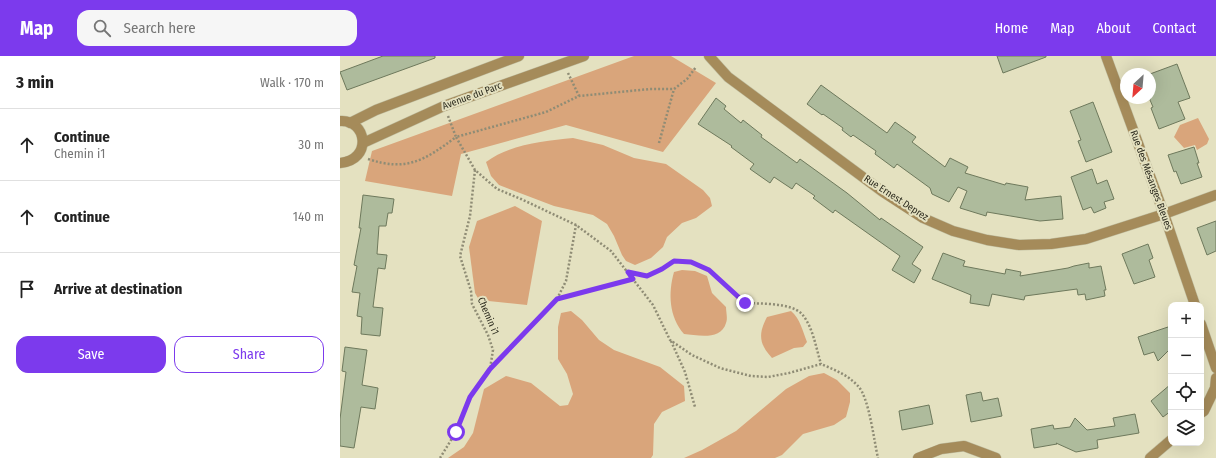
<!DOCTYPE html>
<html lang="en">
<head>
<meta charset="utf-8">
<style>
  :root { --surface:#fff; --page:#f6f6f6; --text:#222; --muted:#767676; --line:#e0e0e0; --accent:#7c3aed }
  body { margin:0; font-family:"Fira Sans Condensed",sans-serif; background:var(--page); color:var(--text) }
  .controls { position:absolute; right:12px; bottom:12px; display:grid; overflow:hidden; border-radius:8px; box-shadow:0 4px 16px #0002 }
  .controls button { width:36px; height:36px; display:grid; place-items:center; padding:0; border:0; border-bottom:1px solid var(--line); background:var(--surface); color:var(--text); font:20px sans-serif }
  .compass { position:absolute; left:780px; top:12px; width:36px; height:36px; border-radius:50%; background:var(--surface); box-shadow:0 4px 16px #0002; rotate:206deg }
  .stop { position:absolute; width:12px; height:12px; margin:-9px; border:3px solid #7c3aed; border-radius:50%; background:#fff }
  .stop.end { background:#7c3aed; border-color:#fff; box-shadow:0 1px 4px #0008 }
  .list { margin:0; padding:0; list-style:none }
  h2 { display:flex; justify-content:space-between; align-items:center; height:52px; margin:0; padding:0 16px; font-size:17px }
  h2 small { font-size:13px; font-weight:400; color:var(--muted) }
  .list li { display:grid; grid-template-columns:26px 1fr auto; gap:12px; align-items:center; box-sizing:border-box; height:72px; padding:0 16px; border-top:1px solid var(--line) }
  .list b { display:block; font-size:15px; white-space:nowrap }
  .list p { margin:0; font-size:13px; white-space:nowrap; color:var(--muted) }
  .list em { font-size:13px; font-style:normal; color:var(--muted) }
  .actions { display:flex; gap:8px; padding:12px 16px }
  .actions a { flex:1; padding:9px 0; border:1px solid var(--accent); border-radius:12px; text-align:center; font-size:14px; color:var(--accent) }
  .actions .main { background:var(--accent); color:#fff }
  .icon { flex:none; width:22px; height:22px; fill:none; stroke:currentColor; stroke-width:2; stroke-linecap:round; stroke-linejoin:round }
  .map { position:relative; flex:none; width:876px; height:402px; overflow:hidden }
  header { display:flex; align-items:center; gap:24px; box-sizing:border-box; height:56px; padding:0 20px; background:var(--accent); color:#fff }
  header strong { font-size:19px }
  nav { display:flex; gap:22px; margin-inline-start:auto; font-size:14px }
  .search { width:280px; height:36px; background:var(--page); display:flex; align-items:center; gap:10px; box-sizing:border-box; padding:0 14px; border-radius:12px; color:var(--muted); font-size:15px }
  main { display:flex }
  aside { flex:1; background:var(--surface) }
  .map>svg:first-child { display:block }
</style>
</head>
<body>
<header>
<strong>Map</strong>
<div class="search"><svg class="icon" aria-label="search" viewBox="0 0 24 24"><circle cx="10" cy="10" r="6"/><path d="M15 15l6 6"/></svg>Search here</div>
<nav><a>Home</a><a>Map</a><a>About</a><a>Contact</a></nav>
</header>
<main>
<aside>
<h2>3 min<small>Walk · 170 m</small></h2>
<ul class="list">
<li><svg class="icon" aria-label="ahead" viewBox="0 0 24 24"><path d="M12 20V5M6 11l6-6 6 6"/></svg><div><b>Continue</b><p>Chemin i1</p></div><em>30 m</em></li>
<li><svg class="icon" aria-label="ahead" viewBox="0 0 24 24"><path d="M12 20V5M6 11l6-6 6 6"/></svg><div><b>Continue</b></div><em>140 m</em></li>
<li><svg class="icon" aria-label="arrive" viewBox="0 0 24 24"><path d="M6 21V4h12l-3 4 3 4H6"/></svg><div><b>Arrive at destination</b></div></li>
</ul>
<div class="actions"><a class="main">Save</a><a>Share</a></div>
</aside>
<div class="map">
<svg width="876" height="402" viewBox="0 0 876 402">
  <rect width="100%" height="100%" fill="#e4e1c0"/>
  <!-- green -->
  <g fill="#d9a57b">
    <polygon points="294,0 331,0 376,27 323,96 226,69 121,98 112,140 25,125 32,95"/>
    <polygon points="858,62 869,83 867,88 857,94 855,89 844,92 834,81 840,69"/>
    <path d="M233,82L263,89L294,102L326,108L363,134L370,142L372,150L356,162L342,167L327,181L323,191L311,202L295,209L286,205L282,199L274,180L267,168L253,159L214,150L159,129L151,120L146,106C171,88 204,85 233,82Z"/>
    <polygon points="175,150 202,165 187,249 139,244 135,237 129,191 137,165"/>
    <path d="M342,214L355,215L367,220L372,237L386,251C386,256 388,263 386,267C381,285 357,279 344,278C329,261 328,237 334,216Z"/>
    <polygon points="231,255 242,264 259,284 274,294 320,311 344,330 345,345 322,356 314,368 313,399 311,402 108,402 124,391 133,377 144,333 166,320 191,327 220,350 228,349 233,338 227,318 218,303 218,271 221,257"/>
    <path d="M451,255C460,262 463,276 467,286L463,291L454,292L432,302C419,288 418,278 427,261Z"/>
    <polygon points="484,317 497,324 510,337 510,346 506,361 494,369 463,378 442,399 435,402 344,402 362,394 396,375 446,333 469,320"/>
  </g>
  <!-- building -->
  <g fill="#aebb9c" stroke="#6e795c">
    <polygon points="43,0 95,0 95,2 7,34 0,16"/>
    <polygon points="657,0 706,0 706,1 663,17"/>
    <polygon points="837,8 850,42 838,46 845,63 819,73 811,52 813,51 810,44 810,18"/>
    <polygon points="481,29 547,77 555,66 576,81 572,86 605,111 610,102 628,111 625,117 665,129 666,127 688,131 685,144 721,140 723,163 700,165 647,156 646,160 620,152 627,135 618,131 609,146 592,138 590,132 557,108 554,112 535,98 536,95 513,79 511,81 502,74 503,72 483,58 482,59 467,48"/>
    <polygon points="376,42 386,50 384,53 401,67 403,64 422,79 421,81 457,107 460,103 507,137 540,164 541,162 583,191 572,208 581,214 574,227 552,214 560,200 495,154 493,157 473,142 475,140 456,127 452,133 434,121 430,127 410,113 414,108 391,91 392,90 358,68"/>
    <polygon points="753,46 772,96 746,106 738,85 741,84 730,55"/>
    <polygon points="854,91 859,107 857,107 862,121 841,128 836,115 834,116 828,99"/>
    <polygon points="752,113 757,128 767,124 774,143 764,146 766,152 754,157 751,151 743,154 731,121"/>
    <polygon points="23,139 54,143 52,157 48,157 46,170 39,170 37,198 47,199 45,213 38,212 33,251 43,252 40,280 21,278 22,261 17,260 20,237 12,236 17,210 14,209 21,172 19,172"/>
    <polygon points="876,165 876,195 867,199 857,172"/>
    <polygon points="808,188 813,202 809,204 815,221 794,228 782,198"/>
    <polygon points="603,197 625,205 623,210 665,218 666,213 681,216 680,220 728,212 734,210 749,207 749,212 761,210 766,234 764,234 765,240 746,244 745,238 738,239 737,233 685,240 684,244 652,238 649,250 630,247 631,239 592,223"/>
    <polygon points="831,270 831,292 818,305 814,296 804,299 798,281"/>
    <polygon points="5,291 27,294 22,329 38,332 35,353 21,351 14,392 0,390 0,363 6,316 2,315"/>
    <polygon points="831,328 831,355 823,361 811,345"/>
    <polygon points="641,336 643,345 658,342 662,360 631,366 626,339"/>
    <polygon points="589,349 593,368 562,374 559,355"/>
    <polygon points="795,358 799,377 757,384 758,392 736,396 716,387 717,388 694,392 691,373 713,369 714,373 730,371 735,362 747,374 775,370 773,362"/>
  </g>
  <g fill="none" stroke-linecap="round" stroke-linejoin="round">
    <!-- street casing -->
    <g stroke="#bfbda0" stroke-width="11">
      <g id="street">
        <polyline points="369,0 388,21 543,136 583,162 613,175 647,184 679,189 711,188 746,183 824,158 876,139"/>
        <polyline points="766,0 824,158 855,249"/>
        <path d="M0,65C27,63 33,104 0,107"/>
        <polyline points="10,67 36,54 179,0"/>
        <polyline points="23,87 104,50 244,0"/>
        <polyline points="861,268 876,312"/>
        <polyline points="861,357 864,355 875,332 876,322"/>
        <polyline points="578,402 601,393 624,390 656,402"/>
        <polyline points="810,402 831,384"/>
      </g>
    </g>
    <!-- path -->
    <g stroke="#8f8c75" stroke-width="2.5" stroke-dasharray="2 2" stroke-linecap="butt">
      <polyline points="228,17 239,40"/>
      <polyline points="108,60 116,81 206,56 239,40 310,33 334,33 347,23 356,11"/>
      <polyline points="319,87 334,33"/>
      <path d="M28,103C67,116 85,104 116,81L135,114L157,133L181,143L236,169L271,195L313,249L330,284L352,299L380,312L411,320L428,321L449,317L481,308C495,314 508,319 518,330C529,341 534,385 538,402"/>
      <path d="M288,216L307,220L322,213L334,205L351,206L369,214L405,247C420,248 450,246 462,258C473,271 476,292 481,308"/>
      <polyline points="217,243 293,223"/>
      <polyline points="331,285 345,316 355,351"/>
      <polyline points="150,312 217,243 226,225 236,169"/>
      <polyline points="100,402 116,376 130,341 150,313 153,294 148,279 132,248 131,235 120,200 130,160 135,114"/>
    </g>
    <!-- street -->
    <use href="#street" stroke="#a58b5a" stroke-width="10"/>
  </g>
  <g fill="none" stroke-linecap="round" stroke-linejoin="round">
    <!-- route -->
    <polyline stroke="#7c3aed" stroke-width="5" points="116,376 130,341 150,313 217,243 293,223 288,216 307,220 322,213 334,205 351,206 369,214 405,247"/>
  </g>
  <g text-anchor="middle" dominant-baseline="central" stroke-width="4" stroke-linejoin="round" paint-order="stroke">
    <!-- street labels -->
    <g font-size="10" fill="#2c2b1e" stroke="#e4e1c0">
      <text transform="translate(132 40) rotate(-20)">Avenue du Parc</text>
      <text transform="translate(811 124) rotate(70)">Rue des Mésanges Bleues</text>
      <text transform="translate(556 142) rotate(33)">Rue Ernest Deprez</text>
      <text transform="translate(148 260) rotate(67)">Chemin i1</text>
    </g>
  </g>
</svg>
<div class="controls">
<button>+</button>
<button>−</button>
<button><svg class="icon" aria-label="locate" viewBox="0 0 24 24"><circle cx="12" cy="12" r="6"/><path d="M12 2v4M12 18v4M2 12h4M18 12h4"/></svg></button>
<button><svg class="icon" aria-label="layers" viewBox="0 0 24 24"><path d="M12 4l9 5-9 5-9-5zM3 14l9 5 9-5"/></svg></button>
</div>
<svg class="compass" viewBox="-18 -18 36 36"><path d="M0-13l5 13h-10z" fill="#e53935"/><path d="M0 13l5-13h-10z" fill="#767676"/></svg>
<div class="stop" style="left:116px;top:376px"></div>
<div class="stop end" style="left:405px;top:247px"></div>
</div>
</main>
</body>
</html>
